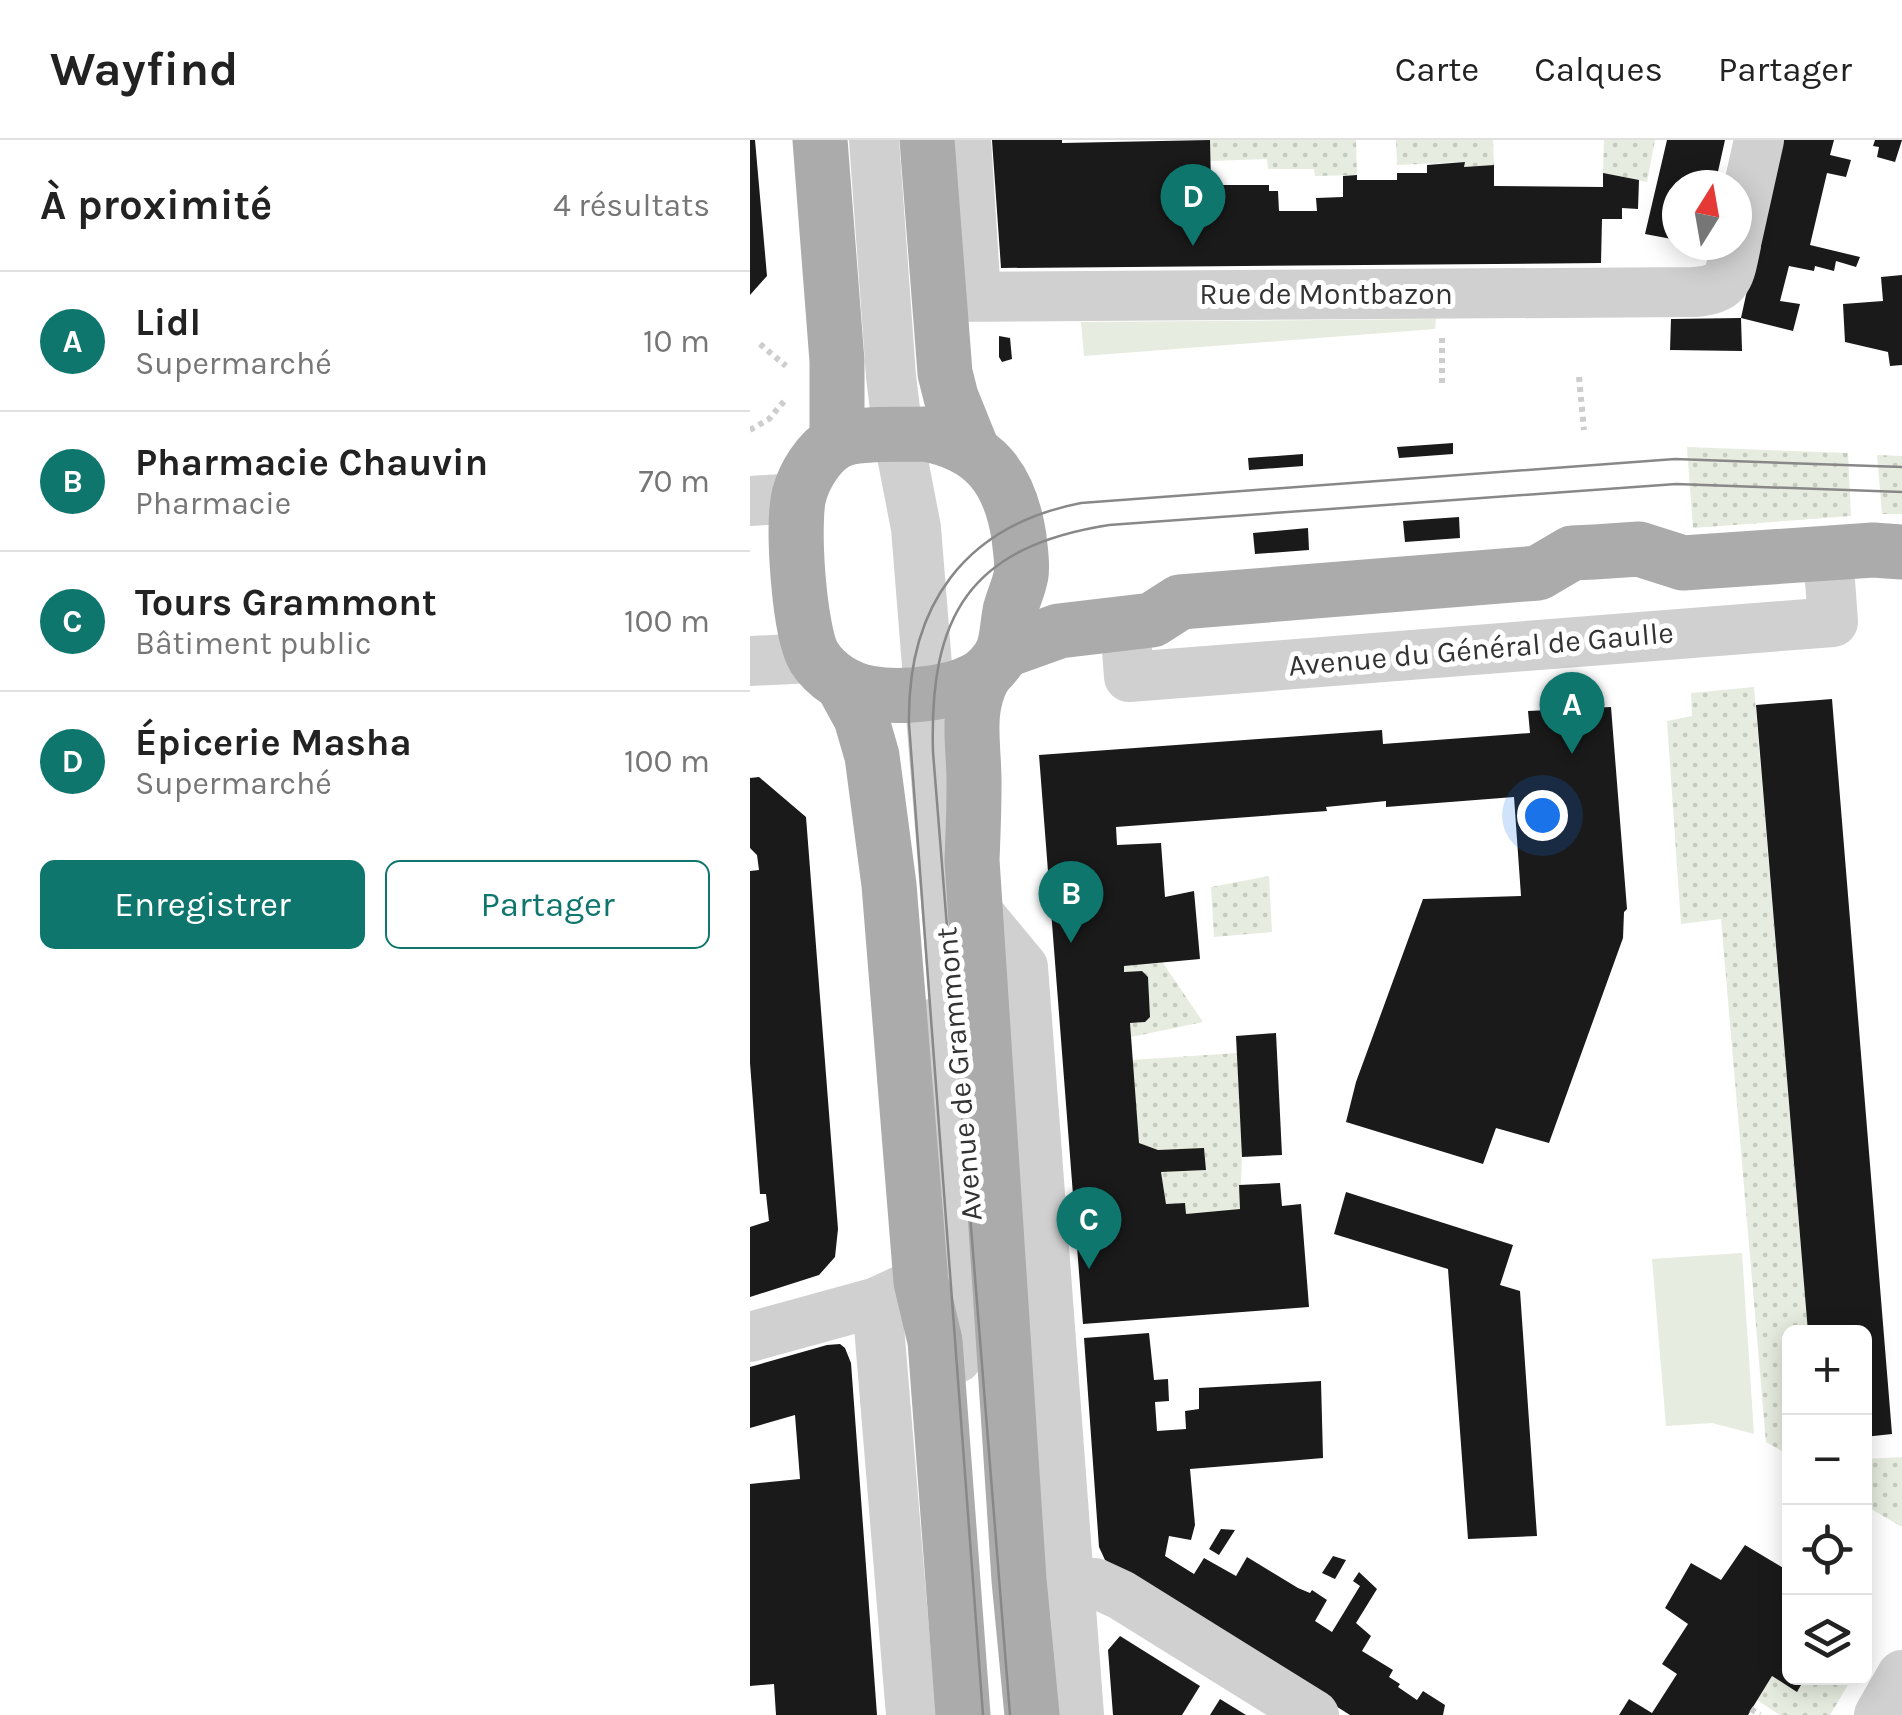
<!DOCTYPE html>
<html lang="fr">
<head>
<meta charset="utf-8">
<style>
  :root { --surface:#fff; --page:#f6f6f6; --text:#222; --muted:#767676; --line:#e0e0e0; --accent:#0f766e }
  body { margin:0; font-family:Karla,sans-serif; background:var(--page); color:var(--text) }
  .controls { position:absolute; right:30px; bottom:30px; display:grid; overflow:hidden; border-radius:15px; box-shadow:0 5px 25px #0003 }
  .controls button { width:90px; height:90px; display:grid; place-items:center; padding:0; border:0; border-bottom:2px solid var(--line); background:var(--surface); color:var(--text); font:50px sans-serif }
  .compass { position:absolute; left:912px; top:30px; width:90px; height:90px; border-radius:50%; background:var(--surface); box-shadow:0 5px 25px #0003; rotate:11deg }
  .you { position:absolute; left:792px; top:675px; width:35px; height:35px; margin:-25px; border:8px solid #fff; border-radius:50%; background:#1a73e8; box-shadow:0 0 0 15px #1a73e833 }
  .badge { display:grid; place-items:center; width:65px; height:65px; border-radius:50%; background:var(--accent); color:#fff; font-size:32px; font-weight:700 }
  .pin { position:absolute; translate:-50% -82px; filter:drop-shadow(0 2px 5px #0008) }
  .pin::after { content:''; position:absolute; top:52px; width:35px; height:30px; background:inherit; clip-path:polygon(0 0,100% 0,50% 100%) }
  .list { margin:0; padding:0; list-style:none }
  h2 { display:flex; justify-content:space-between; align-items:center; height:130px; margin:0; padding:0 40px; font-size:42px }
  h2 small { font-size:32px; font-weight:400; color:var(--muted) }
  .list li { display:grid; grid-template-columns:65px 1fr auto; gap:30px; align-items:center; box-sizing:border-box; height:140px; padding:0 40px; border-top:2px solid var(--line) }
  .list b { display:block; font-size:38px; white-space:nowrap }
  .list p { margin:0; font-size:32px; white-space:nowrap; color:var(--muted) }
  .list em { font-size:32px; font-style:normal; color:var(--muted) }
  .actions { display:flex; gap:20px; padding:30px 40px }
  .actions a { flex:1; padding:22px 0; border:2px solid var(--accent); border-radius:15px; text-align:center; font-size:35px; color:var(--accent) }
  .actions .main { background:var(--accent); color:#fff }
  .icon { flex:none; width:55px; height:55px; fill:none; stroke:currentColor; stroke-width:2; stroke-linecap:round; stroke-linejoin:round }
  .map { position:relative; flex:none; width:1152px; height:1575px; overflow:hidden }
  header { display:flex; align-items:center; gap:60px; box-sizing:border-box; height:140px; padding:0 50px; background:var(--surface); border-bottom:2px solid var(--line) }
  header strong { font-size:48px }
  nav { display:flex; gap:55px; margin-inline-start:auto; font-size:35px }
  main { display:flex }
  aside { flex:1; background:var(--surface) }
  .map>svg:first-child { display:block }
</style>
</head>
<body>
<header>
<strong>Wayfind</strong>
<nav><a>Carte</a><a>Calques</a><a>Partager</a></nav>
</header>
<main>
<aside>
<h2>À proximité<small>4 résultats</small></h2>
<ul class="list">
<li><span class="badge">A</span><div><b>Lidl</b><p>Supermarché</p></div><em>10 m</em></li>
<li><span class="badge">B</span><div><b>Pharmacie Chauvin</b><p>Pharmacie</p></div><em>70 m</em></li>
<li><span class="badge">C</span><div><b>Tours Grammont</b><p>Bâtiment public</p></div><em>100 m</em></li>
<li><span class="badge">D</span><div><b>Épicerie Masha</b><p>Supermarché</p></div><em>100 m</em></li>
</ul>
<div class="actions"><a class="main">Enregistrer</a><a>Partager</a></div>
</aside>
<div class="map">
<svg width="1152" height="1575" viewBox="0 0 1152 1575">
  <defs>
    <pattern id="grass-dots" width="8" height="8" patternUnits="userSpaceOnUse" patternTransform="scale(2.5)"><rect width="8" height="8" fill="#e6ecdf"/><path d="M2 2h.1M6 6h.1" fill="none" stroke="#c6cbc0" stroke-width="1.8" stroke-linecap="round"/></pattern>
  </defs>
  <rect width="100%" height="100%" fill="#fff"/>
  <!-- grass -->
  <g fill="url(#grass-dots)">
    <polygon points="460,0 606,0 607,35 565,36 564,29 518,29 517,19 460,21"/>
    <polygon points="646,0 743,0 744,25 714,27 714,22 647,25"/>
    <polygon points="854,0 905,0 897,42 853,33"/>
    <polygon points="937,307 1098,313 1101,376 943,388"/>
    <polygon points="1127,315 1152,316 1152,374 1132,374"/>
    <polygon points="1004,547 1058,1192 1040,1192 1039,1315 1016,1302 971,779 931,784 917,581 942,576 941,553"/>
    <polygon points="519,736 522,792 464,797 461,747"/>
    <polygon points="413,823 453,882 381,897 380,883 394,882 400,877 398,837 391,831 374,832 374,826"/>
    <polygon points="487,913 492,1017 490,1069 436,1074 434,1063 416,1064 411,1032 456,1030 454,1009 408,1010 389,1003 382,920"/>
    <polygon points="1152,1317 1152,1387 1114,1365 1115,1319"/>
    <polygon points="1022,1536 1046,1551 1055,1538 1102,1538 1080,1575 1030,1575 1007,1560"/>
  </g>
  <!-- garden -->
  <g fill="#e6ecdf">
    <polygon points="686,179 685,189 334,216 331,182"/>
    <polygon points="992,1113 1004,1294 962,1283 916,1286 902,1119"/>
  </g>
  <!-- building -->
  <g fill="#1a1a1a">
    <polygon points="0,0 5,0 17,136 0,155"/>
    <polygon points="242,0 312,0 312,3 460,0 461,45 519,45 519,51 528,51 529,71 567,71 566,58 593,57 593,36 607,35 607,40 647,40 647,33 677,33 677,25 715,22 714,27 744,25 744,46 853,47 853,33 889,40 888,69 872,68 872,79 852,79 851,123 251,128"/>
    <polygon points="917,0 975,0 965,45 927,45 927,100 895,94"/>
    <polygon points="1030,0 1084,0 1080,15 1101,20 1096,37 1077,33 1060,105 1110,117 1106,127 1086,121 1084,131 1065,126 1064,131 1039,126 1030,161 1050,164 1043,191 991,178"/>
    <polygon points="1125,0 1152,0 1145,22 1127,17 1129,7 1123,6"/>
    <polygon points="1152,135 1152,225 1140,226 1138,212 1095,202 1093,164 1133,161 1131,137"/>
    <polygon points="991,178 992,211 920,210 921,179"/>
    <polygon points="249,196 260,198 262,219 252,222 249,217"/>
    <polygon points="703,303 703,314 649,318 647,307"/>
    <polygon points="553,314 553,326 499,330 498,318"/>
    <polygon points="709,377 710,398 655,402 653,381"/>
    <polygon points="558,388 559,410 505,414 503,393"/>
    <polygon points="1082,559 1142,1294 1114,1297 1114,1192 1058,1192 1006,565"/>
    <polygon points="861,567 877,769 874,772 873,798 799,1003 746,988 733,1024 596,982 606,942 673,759 771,756 764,657 636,667 636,661 576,667 577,671 366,687 367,705 411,703 415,757 444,751 450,819 374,826 374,832 392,831 398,837 400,877 395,882 380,883 389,1003 408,1010 454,1008 456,1030 411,1032 416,1064 435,1063 436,1074 490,1069 489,1045 530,1043 532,1066 551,1064 559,1167 333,1184 289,615 632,590 633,604 780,593 778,571"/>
    <polygon points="9,637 56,677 88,1089 85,1117 69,1135 0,1157 0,1087 19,1081 16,1054 10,1054 0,923 0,731 9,730 7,715 0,708 0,638"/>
    <polygon points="526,893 532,1015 492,1017 486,896"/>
    <polygon points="596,1052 763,1105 750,1145 770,1151 787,1396 718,1399 698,1129 584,1094"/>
    <polygon points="399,1193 404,1240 418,1239 419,1261 405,1262 407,1291 436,1289 435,1271 449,1269 449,1248 571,1241 573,1318 440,1329 445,1385 441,1400 419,1396 415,1416 444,1434 454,1418 486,1436 497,1417 548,1448 560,1453 562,1450 577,1460 565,1481 582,1492 610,1446 603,1441 609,1432 627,1449 606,1483 621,1496 612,1511 643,1530 639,1537 650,1544 648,1547 667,1560 673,1551 695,1565 693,1575 600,1575 355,1420 349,1407 334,1198"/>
    <polygon points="90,1204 95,1208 101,1223 127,1575 26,1575 24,1544 0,1546 0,1344 50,1339 45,1275 0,1288 0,1227 77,1205"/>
    <polygon points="471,1389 485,1390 469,1415 459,1409"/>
    <polygon points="995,1405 1040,1432 1040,1538 1055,1538 1047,1552 1022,1536 998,1575 869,1575 879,1559 902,1573 927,1534 912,1524 938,1484 915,1468 941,1423 971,1440"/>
    <polygon points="583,1416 596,1420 585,1439 572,1433"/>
    <polygon points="370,1496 450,1546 432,1575 363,1575 358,1510"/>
    <polygon points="470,1559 496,1575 460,1575"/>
  </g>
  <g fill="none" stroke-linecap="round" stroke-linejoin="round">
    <!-- path -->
    <g stroke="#cdcdcd" stroke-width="6" stroke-dasharray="5 5" stroke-linecap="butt">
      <polyline points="10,204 36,226"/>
      <polyline points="829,237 834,290"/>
      <polyline points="692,243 692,198"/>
      <polyline points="0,290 19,279 36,259"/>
      <polyline points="1001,1569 1010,1575"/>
    </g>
    <!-- minor -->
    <g stroke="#d0d0d0" stroke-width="50">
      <polyline points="124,0 141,236 148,295 166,388 209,925"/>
      <polyline points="216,0 226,156"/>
      <polyline points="987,99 1009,0"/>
      <path d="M189,157L944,152C980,149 979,137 986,105"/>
      <polyline points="0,361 48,358"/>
      <polyline points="375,483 379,537 1083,482 1078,413"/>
      <polyline points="0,521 64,518"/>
      <polyline points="225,769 273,827 329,1575"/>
      <polyline points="181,884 207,1218"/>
      <polyline points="127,1162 161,1575"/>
      <polyline points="0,1197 127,1162 157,1148"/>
      <polyline points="284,1441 345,1443 371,1455 564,1575"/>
      <polyline points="1129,1575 1152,1535"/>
    </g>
    <!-- major -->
    <g stroke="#ababab" stroke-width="55">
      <polyline points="70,0 87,221 87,301"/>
      <polyline points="177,0 195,233 201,257 222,309"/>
      <path d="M175,294C234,305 260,338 269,397C270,409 273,423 271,435C269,447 263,459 260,471C255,499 259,511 237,532C214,554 150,559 119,553C97,549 76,536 64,517C49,493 41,379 50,352C55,335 69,312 85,303C104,291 151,295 175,294Z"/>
      <polyline points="256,510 309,491 402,480 430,462 788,433 822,413 844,412 889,409 933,423 1123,410 1152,412"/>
      <path d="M234,536C214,572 225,608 224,647C224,671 223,696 222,720L269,1440L282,1575"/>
      <polyline points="93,545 111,578 122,616 139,745 171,1142 185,1201 213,1575"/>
    </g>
    <!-- tram -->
    <g stroke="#888" stroke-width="2.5">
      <path d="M233,1575L159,584C157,466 214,386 331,363L925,319L1152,327"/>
      <path d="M260,1575L183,612C179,476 219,407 359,385L926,344L1152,352"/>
    </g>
  </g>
  <g text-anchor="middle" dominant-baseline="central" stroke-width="10" stroke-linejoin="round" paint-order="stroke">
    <!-- street labels -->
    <g font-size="30" fill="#333" stroke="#fff">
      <text x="576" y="154">Rue de Montbazon</text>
      <text transform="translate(731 509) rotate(-5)">Avenue du Général de Gaulle</text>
      <text transform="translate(209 934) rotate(-95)">Avenue de Grammont</text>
    </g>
  </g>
</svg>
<div class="controls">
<button>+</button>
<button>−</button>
<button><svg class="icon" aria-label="locate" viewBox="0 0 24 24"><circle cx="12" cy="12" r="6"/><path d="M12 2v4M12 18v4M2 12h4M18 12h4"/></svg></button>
<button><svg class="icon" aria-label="layers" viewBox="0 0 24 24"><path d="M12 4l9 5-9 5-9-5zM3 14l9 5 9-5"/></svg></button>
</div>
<svg class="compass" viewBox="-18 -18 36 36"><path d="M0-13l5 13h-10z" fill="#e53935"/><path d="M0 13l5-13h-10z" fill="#767676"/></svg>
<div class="you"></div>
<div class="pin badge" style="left:822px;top:614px">A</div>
<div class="pin badge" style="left:321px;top:803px">B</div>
<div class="pin badge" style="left:339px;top:1129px">C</div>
<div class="pin badge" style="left:443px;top:106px">D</div>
</div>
</main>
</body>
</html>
